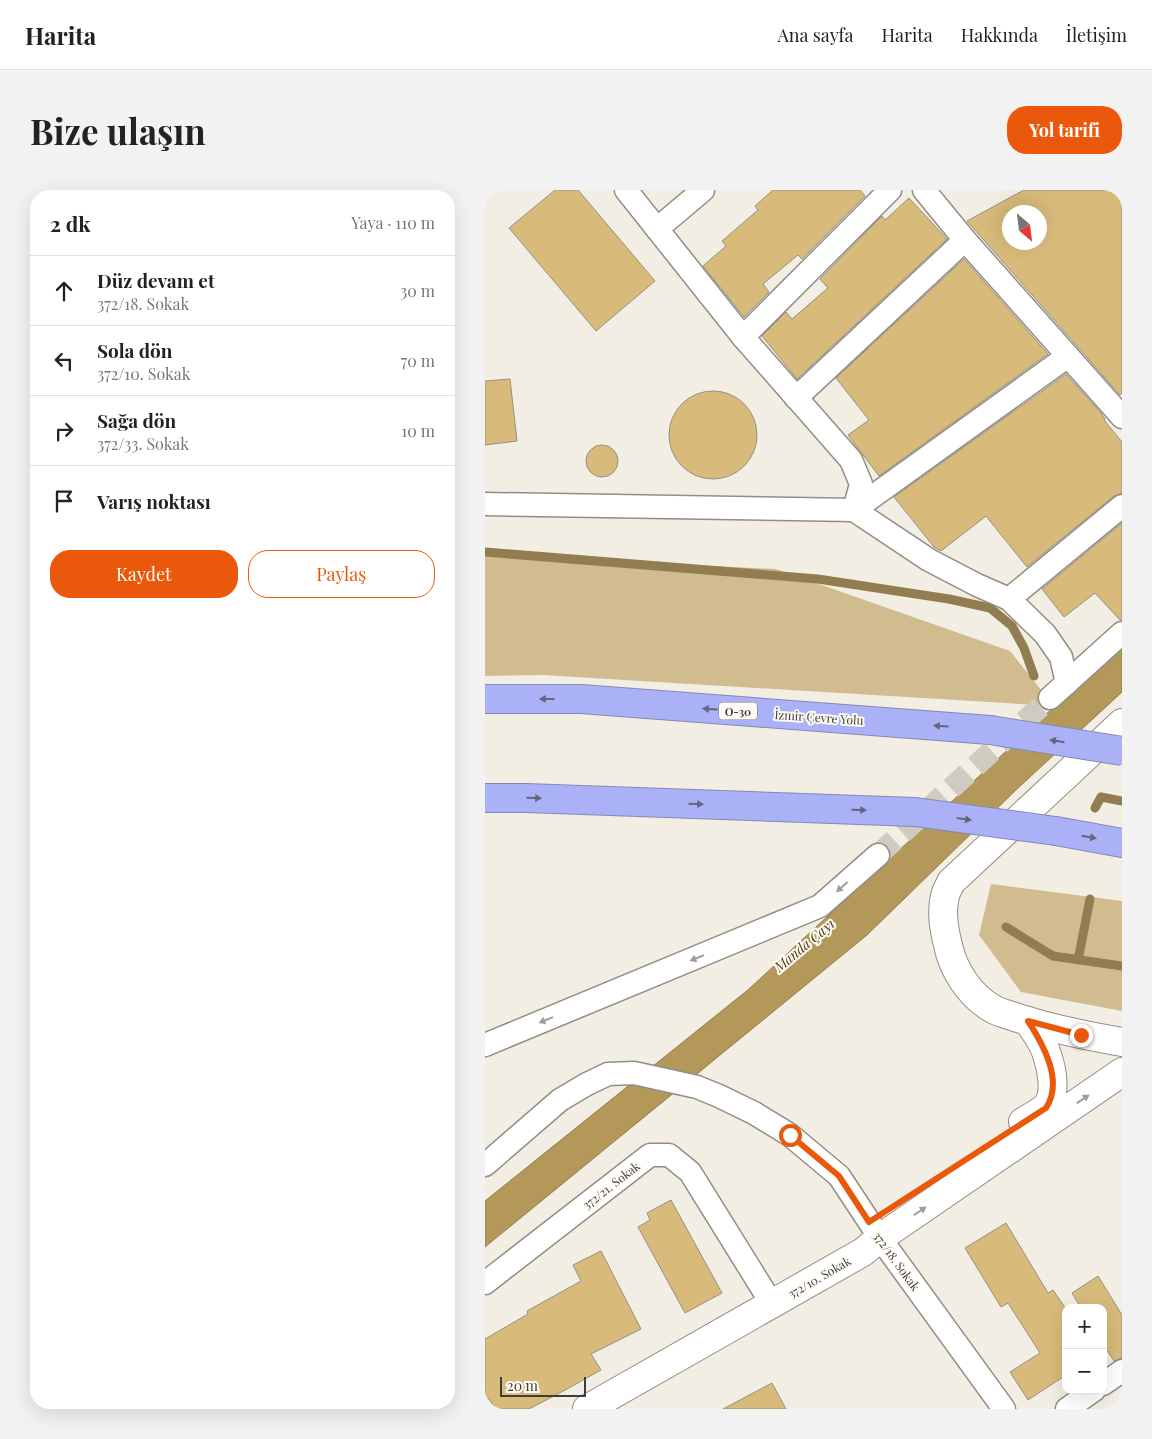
<!DOCTYPE html>
<html lang="tr">
<head>
<meta charset="utf-8">
<style>
  :root { --surface:#fff; --page:#f2f2f2; --text:#222; --muted:#767676; --line:#e0e0e0; --accent:#ea580c }
  body { margin:0; font-family:"Playfair Display",serif; background:var(--page); color:var(--text) }
  .controls { position:absolute; right:15px; bottom:15px; display:grid; overflow:hidden; border-radius:10px; box-shadow:0 5px 20px #0002 }
  .controls button { width:45px; height:45px; display:grid; place-items:center; padding:0; border:0; border-bottom:1px solid var(--line); background:var(--surface); color:var(--text); font:25px sans-serif }
  .compass { position:absolute; left:517px; top:15px; width:45px; height:45px; border-radius:50%; background:var(--surface); box-shadow:0 5px 20px #0002; rotate:152deg }
  .scale { position:absolute; left:15px; bottom:12px; width:86px; box-sizing:border-box; padding-left:5px; border:2px solid #3f3d39; border-top:0; font-size:14px; line-height:18px; white-space:nowrap; color:#3f3d39; -webkit-text-stroke:4px #fefbf5; paint-order:stroke }
  .stop { position:absolute; width:15px; height:15px; margin:-11px; border:4px solid #ea580c; border-radius:50%; background:#fff }
  .stop.end { background:#ea580c; border-color:#fff; box-shadow:0 1px 5px #0008 }
  .list { margin:0; padding:0; list-style:none }
  h2 { display:flex; justify-content:space-between; align-items:center; height:65px; margin:0; padding:0 20px; font-size:21px }
  h2 small { font-size:16px; font-weight:400; color:var(--muted) }
  .list li { display:grid; grid-template-columns:32px 1fr auto; gap:15px; align-items:center; box-sizing:border-box; height:70px; padding:0 20px; border-top:1px solid var(--line) }
  .list b { display:block; font-size:19px; white-space:nowrap }
  .list p { margin:0; font-size:16px; white-space:nowrap; color:var(--muted) }
  .list em { font-size:16px; font-style:normal; color:var(--muted) }
  .actions { display:flex; gap:10px; padding:15px 20px }
  .actions a { flex:1; padding:11px 0; border:1px solid var(--accent); border-radius:20px; text-align:center; font-size:18px; color:var(--accent) }
  .actions .main { background:var(--accent); color:#fff }
  .icon { flex:none; width:28px; height:28px; fill:none; stroke:currentColor; stroke-width:2; stroke-linecap:round; stroke-linejoin:round }
  .map { position:relative; flex:none; width:637px; height:1219px; overflow:hidden; border-radius:20px }
  header { display:flex; align-items:center; gap:30px; box-sizing:border-box; height:70px; padding:0 25px; background:var(--surface); border-bottom:1px solid var(--line) }
  header strong { font-size:24px }
  nav { display:flex; gap:28px; margin-inline-start:auto; font-size:18px }
  .intro { display:flex; align-items:center; justify-content:space-between; box-sizing:border-box; height:120px; padding:0 30px }
  h1 { margin:0; font-size:35px }
  .button { padding:12px 22px; border-radius:20px; background:var(--accent); color:#fff; font-size:18px; font-weight:700 }
  main { display:flex; gap:30px; padding:0 30px }
  aside { flex:1; background:var(--surface); border-radius:20px; box-shadow:0 5px 20px #0002 }
  .map>svg:first-child { display:block }
</style>
</head>
<body>
<header>
<strong>Harita</strong>
<nav><a>Ana sayfa</a><a>Harita</a><a>Hakkında</a><a>İletişim</a></nav>
</header>
<div class="intro"><h1>Bize ulaşın</h1><a class="button">Yol tarifi</a></div>
<main>
<aside>
<h2>2 dk<small>Yaya · 110 m</small></h2>
<ul class="list">
<li><svg class="icon" aria-label="ahead" viewBox="0 0 24 24"><path d="M12 20V5M6 11l6-6 6 6"/></svg><div><b>Düz devam et</b><p>372/18. Sokak</p></div><em>30 m</em></li>
<li><svg class="icon" aria-label="left" viewBox="0 0 24 24"><path d="M17 20v-9H6M10 6l-5 5 5 5"/></svg><div><b>Sola dön</b><p>372/10. Sokak</p></div><em>70 m</em></li>
<li><svg class="icon" aria-label="right" viewBox="0 0 24 24"><path d="M7 20v-9h11M14 6l5 5-5 5"/></svg><div><b>Sağa dön</b><p>372/33. Sokak</p></div><em>10 m</em></li>
<li><svg class="icon" aria-label="arrive" viewBox="0 0 24 24"><path d="M6 21V4h12l-3 4 3 4H6"/></svg><div><b>Varış noktası</b></div></li>
</ul>
<div class="actions"><a class="main">Kaydet</a><a>Paylaş</a></div>
</aside>
<div class="map">
<svg width="637" height="1219" viewBox="0 0 637 1219">
  <rect width="100%" height="100%" fill="#f3eee3"/>
  <!-- green -->
  <g fill="#d1bc8f">
    <polygon points="0,365 291,379 525,461 569,516 58,485 0,486"/>
    <polygon points="506,694 637,711 637,821 536,802 494,745"/>
  </g>
  <!-- water -->
  <polygon fill="#b49859" stroke="#917d4f" points="637,454 637,502 533,598 382,745 0,1057 0,1011 264,799"/>
  <g fill="none" stroke-linecap="round" stroke-linejoin="round">
    <!-- stream -->
    <g stroke="#917d4f" stroke-width="9">
      <polyline points="0,362 333,389 464,409 505,418 527,436 539,458 549,486"/>
      <polyline points="610,618 616,607 637,611"/>
      <polyline points="521,737 568,766 637,776"/>
      <polyline points="593,770 605,709"/>
    </g>
  </g>
  <!-- building -->
  <g fill="#d8bb7b" stroke="#949086" fill-rule="evenodd">
    <polygon points="70,0 93,0 170,91 111,141 24,38"/>
    <polygon points="288,0 375,0 380,6 317,69 313,65 278,94 284,102 259,127 218,76 241,56 237,51 273,20 270,16"/>
    <path d="M539,0H637V203L635,205L482,31ZM524,22H554V52H524Z"/>
    <polygon points="424,8 462,49 312,189 277,146 301,122 307,129 343,98 335,89 397,26 400,30"/>
    <polygon points="479,69 563,164 394,286 363,245 384,230 351,188"/>
    <polygon points="581,184 616,223 620,229 619,230 637,252 637,303 629,306 542,377 501,326 456,361 449,357 409,307"/>
    <polygon points="25,189 32,251 0,255 0,191"/>
    <circle cx="228" cy="245" r="44"/>
    <circle cx="117" cy="271" r="16"/>
    <polygon points="637,333 637,430 635,430 610,403 579,427 557,399"/>
    <polygon points="186,1010 237,1103 200,1123 153,1037 165,1030 162,1023"/>
    <polygon points="521,1033 563,1103 568,1100 581,1119 581,1185 543,1210 525,1182 555,1163 523,1113 516,1117 480,1058"/>
    <polygon points="116,1061 156,1139 106,1164 116,1180 84,1198 44,1219 10,1219 4,1209 0,1209 0,1149 43,1124 42,1121 96,1091 88,1075"/>
    <polygon points="613,1086 637,1125 637,1168 629,1171 618,1154 618,1118 596,1118 587,1103"/>
    <polygon points="287,1193 301,1219 238,1219"/>
  </g>
  <g fill="none" stroke-linecap="round" stroke-linejoin="round">
    <!-- minor-tunnel -->
    <polyline stroke="#cfcbc1" stroke-width="22" stroke-dasharray="22 11" stroke-linecap="butt" points="393,665 565,508"/>
    <!-- minor casing -->
    <g stroke="#928e84" stroke-width="25">
      <g id="minor">
        <polyline points="141,0 258,147 366,270 376,294 369,320 444,370 492,395 524,409 560,444 576,467 582,493"/>
        <polyline points="439,0 480,50 637,227"/>
        <polyline points="172,39 218,0"/>
        <polyline points="258,147 405,0"/>
        <polyline points="311,208 480,50"/>
        <polyline points="0,314 369,320 583,166"/>
        <polyline points="524,409 637,316"/>
        <polyline points="565,508 637,443"/>
        <polyline points="0,855 335,716 393,665"/>
        <polyline points="0,975 75,910 102,894 123,884 149,883 212,897 234,906 269,923 305,945 354,986 395,1048 519,1219"/>
        <polyline points="0,1093 165,965 184,965 205,982 287,1114"/>
        <polyline points="618,1194 637,1181"/>
        <polyline points="582,1219 609,1200"/>
      </g>
    </g>
    <!-- tertiary casing -->
    <g stroke="#928e84" stroke-width="30">
      <g id="tertiary">
        <path d="M637,533L466,692C464,697 461,701 460,706C456,722 459,740 463,755C468,780 485,806 508,819C515,823 525,825 533,828C567,839 602,846 637,852"/>
        <path d="M538,932C545,927 555,923 561,917C572,905 567,879 562,865C559,852 550,842 543,831"/>
        <polyline points="102,1219 378,1062 395,1048 637,882"/>
      </g>
    </g>
    <!-- motorway casing -->
    <g stroke="#8588b4" stroke-width="30">
      <g id="motorway">
        <polyline points="0,509 96,509 505,540"/>
        <polyline points="0,608 41,608 430,622"/>
        <polyline points="571,641 637,653"/>
      </g>
    </g>
    <!-- minor -->
    <use href="#minor" stroke="#fff" stroke-width="22"/>
    <!-- tertiary -->
    <use href="#tertiary" stroke="#fff" stroke-width="28"/>
    <!-- motorway -->
    <use href="#motorway" stroke="#aab1f7" stroke-width="28"/>
    <!-- motorway-bridge casing -->
    <g stroke="#8588b4" stroke-width="30" stroke-linecap="butt">
      <g id="motorway-bridge">
        <polyline points="505,540 637,561"/>
        <polyline points="430,622 571,641"/>
      </g>
    </g>
    <!-- motorway-bridge -->
    <use href="#motorway-bridge" stroke="#aab1f7" stroke-width="28"/>
  </g>
  <!-- one-way arrows -->
  <defs><path id="oneway-solid" d="M-6-.8H1V-3.2L6.5 0L1 3.2V.8H-6Z" transform="scale(1.25)"/></defs>
  <g fill="#64667c">
    <use href="#oneway-solid" transform="translate(62 509) rotate(-180)"/>
    <use href="#oneway-solid" transform="translate(225 519) rotate(-176)"/>
    <use href="#oneway-solid" transform="translate(456 536) rotate(-176)"/>
    <use href="#oneway-solid" transform="translate(572 551) rotate(-171)"/>
    <use href="#oneway-solid" transform="translate(49 608) rotate(2)"/>
    <use href="#oneway-solid" transform="translate(211 614) rotate(2)"/>
    <use href="#oneway-solid" transform="translate(374 620) rotate(2)"/>
    <use href="#oneway-solid" transform="translate(479 629) rotate(8)"/>
    <use href="#oneway-solid" transform="translate(604 647) rotate(10)"/>
  </g>
  <g fill="#9f9e9c">
    <use href="#oneway-solid" transform="translate(357 697) rotate(139)"/>
    <use href="#oneway-solid" transform="translate(212 768) rotate(158)"/>
    <use href="#oneway-solid" transform="translate(61 830) rotate(158)"/>
    <use href="#oneway-solid" transform="translate(598 909) rotate(-34)"/>
    <use href="#oneway-solid" transform="translate(435 1021) rotate(-34)"/>
  </g>
  <g fill="none" stroke-linecap="round" stroke-linejoin="round">
    <!-- route -->
    <path stroke="#ea580c" stroke-width="6" d="M305,945L354,986L384,1032L561,918C579,891 558,854 543,831L596,845"/>
  </g>
  <g text-anchor="middle" dominant-baseline="central" stroke-width="4" stroke-linejoin="round" paint-order="stroke">
    <!-- shield labels -->
    <rect fill="#fefbf5" stroke="#787671" stroke-width="1" x="234" y="512.5" width="38" height="17" rx="4"/>
    <g font-size="11" font-weight="bold" fill="#3f3d39">
      <text x="253" y="521">O-30</text>
    </g>
    <!-- street labels -->
    <g font-size="12" fill="#3f3d39" stroke="#fefbf5">
      <text transform="translate(334 527) rotate(4)">İzmir Çevre Yolu</text>
      <text transform="translate(126 995) rotate(-38)">372/21. Sokak</text>
      <text transform="translate(412 1071) rotate(54)">372/18. Sokak</text>
      <text transform="translate(334 1087) rotate(-30)">372/10. Sokak</text>
    </g>
    <!-- water labels -->
    <g font-size="14" font-style="italic" fill="#513d08" stroke="#fefbf5">
      <text transform="translate(319 755) rotate(-40)">Manda Çayı</text>
    </g>
  </g>
</svg>
<div class="controls">
<button>+</button>
<button>−</button>
</div>
<svg class="compass" viewBox="-18 -18 36 36"><path d="M0-13l5 13h-10z" fill="#e53935"/><path d="M0 13l5-13h-10z" fill="#767676"/></svg>
<div class="scale">20 m</div>
<div class="stop" style="left:305px;top:945px"></div>
<div class="stop end" style="left:596px;top:845px"></div>
</div>
</main>
</body>
</html>
